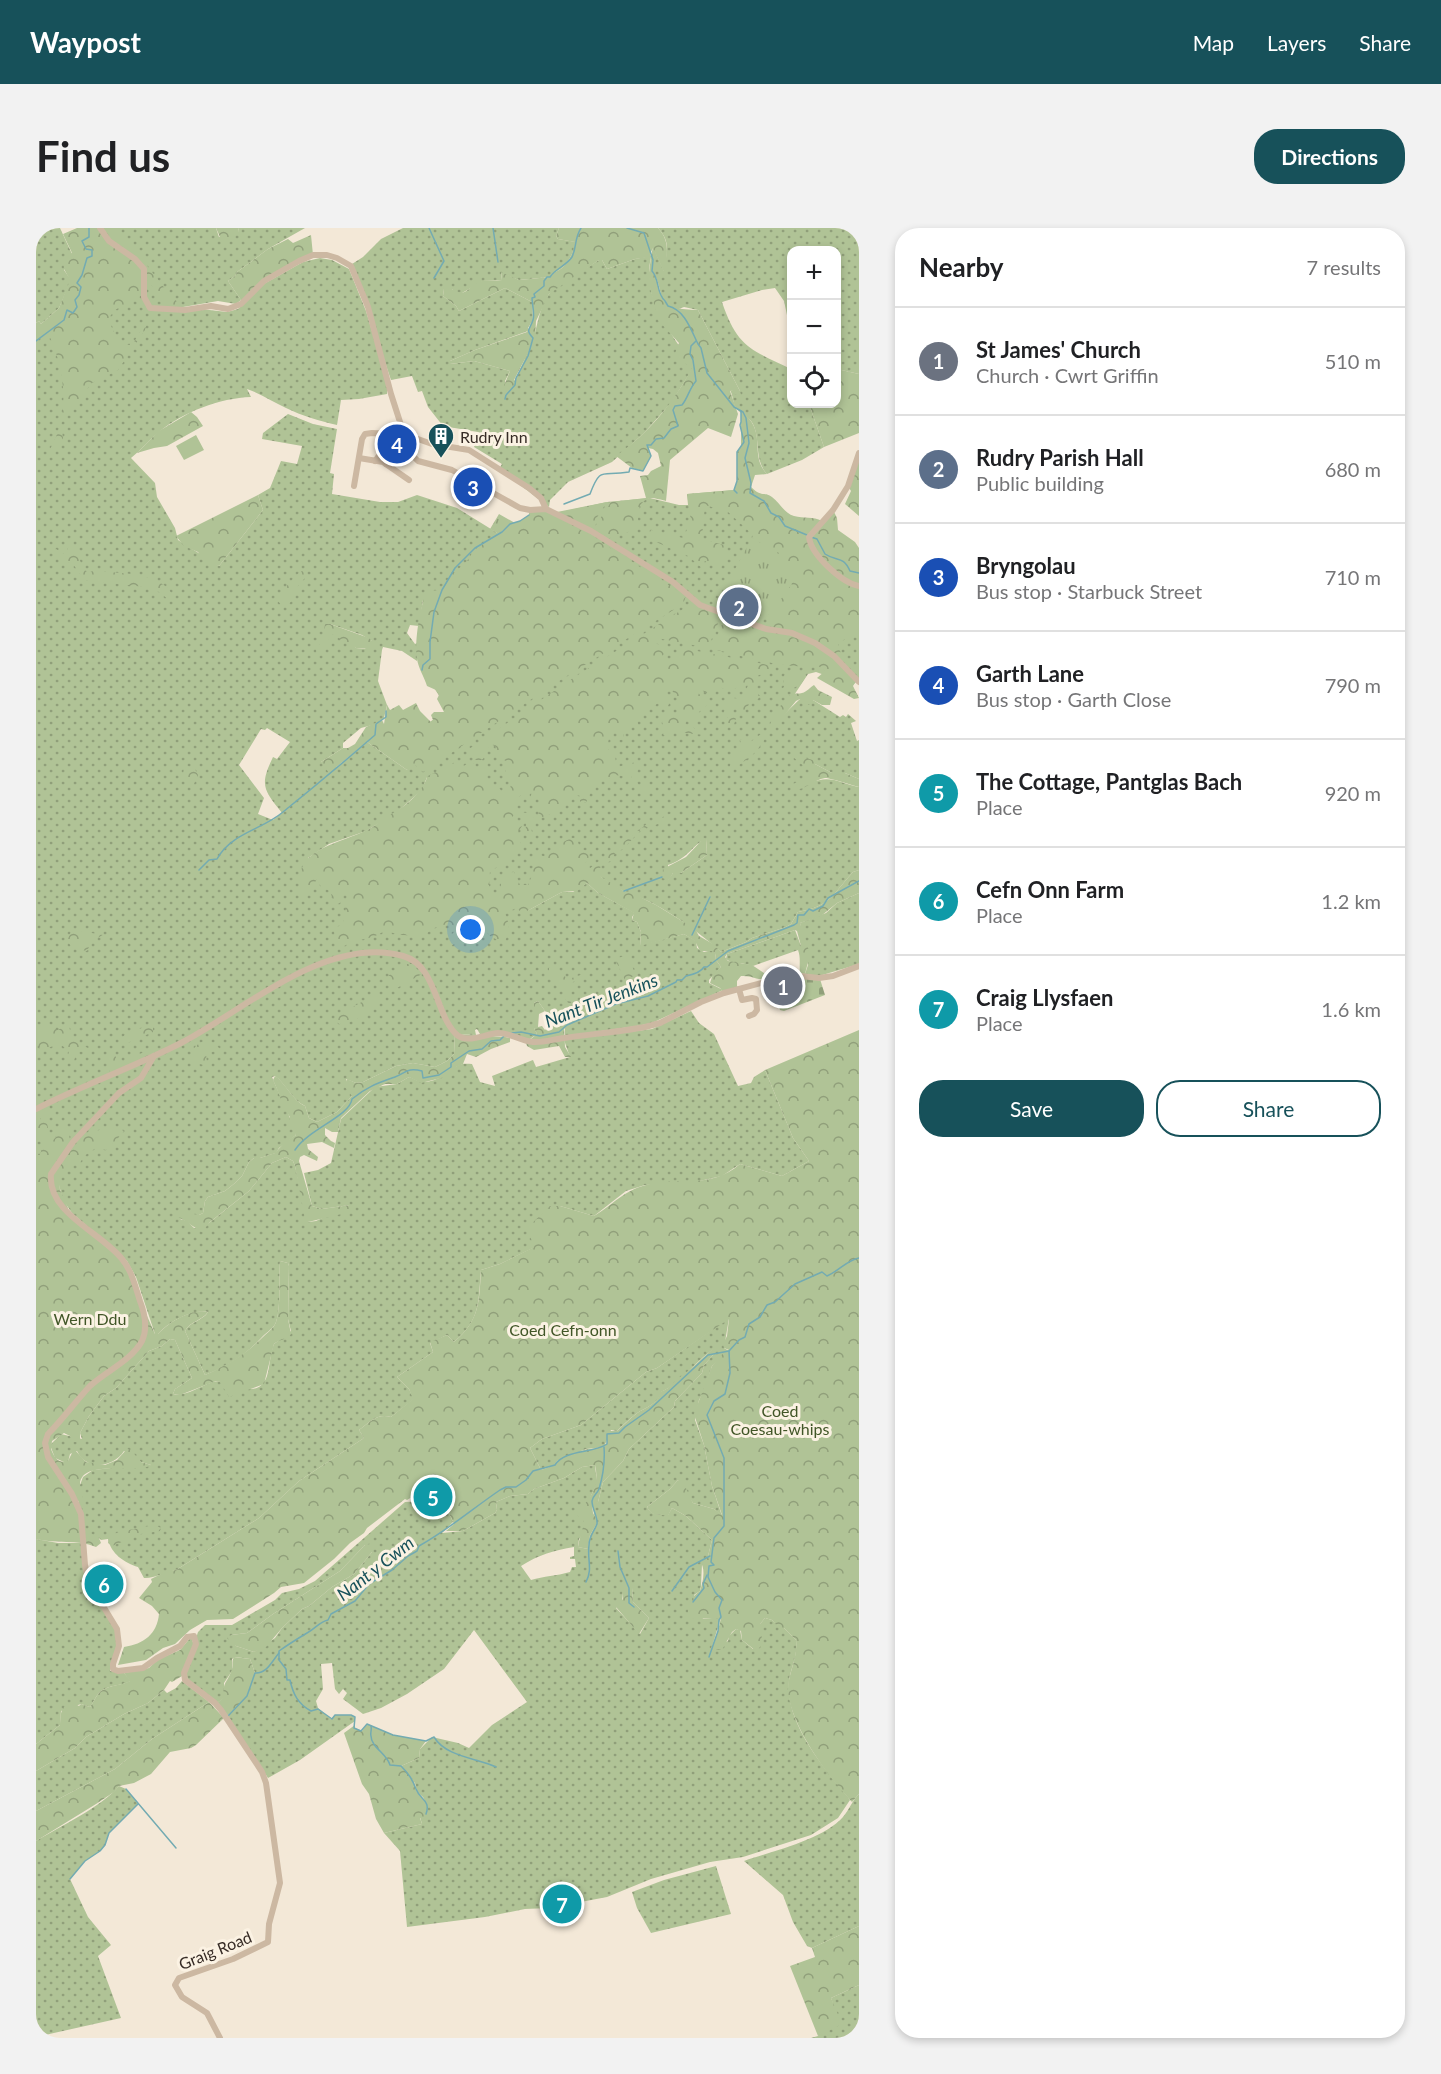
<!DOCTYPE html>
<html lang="en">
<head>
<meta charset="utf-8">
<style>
  :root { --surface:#fff; --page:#f2f2f2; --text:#202124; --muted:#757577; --line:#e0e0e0; --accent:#17515a }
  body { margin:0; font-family:Lato,sans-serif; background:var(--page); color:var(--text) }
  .controls { position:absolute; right:18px; top:18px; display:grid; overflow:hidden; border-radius:12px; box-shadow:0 3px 9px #0003 }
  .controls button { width:54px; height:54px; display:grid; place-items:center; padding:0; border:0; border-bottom:2px solid var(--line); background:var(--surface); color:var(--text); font:30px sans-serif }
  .you { position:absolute; left:435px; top:702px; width:21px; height:21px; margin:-15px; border:4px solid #fff; border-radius:50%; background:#1a73e8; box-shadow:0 0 0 9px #1a73e833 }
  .badge { display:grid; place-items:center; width:39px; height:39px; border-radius:50%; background:var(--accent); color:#fff; font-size:20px; font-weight:700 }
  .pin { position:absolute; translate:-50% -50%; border:3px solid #fff; box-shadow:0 2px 6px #0006 }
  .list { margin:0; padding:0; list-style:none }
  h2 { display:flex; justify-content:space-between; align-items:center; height:78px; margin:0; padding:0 24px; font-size:26px }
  h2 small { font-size:20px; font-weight:400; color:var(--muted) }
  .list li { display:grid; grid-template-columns:39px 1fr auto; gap:18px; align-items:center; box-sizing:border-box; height:108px; padding:0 24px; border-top:2px solid var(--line) }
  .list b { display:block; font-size:22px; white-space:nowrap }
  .list p { margin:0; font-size:20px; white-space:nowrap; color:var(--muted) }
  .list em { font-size:20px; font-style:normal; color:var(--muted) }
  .actions { display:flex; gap:12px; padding:18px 24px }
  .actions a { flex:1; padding:14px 0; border:2px solid var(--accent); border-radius:24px; text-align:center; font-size:21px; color:var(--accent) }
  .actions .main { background:var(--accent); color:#fff }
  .icon { flex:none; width:33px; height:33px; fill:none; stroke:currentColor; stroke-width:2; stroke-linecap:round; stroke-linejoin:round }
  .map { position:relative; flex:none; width:823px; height:1810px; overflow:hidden; border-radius:24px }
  header { display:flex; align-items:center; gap:36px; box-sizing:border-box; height:84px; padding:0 30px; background:var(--accent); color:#fff }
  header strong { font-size:28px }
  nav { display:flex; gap:33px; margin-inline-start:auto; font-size:21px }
  .intro { display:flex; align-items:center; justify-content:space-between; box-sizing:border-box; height:144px; padding:0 36px }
  h1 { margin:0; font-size:42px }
  .button { padding:15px 27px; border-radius:24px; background:var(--accent); color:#fff; font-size:21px; font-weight:700 }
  main { display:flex; gap:36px; padding:0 36px }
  aside { flex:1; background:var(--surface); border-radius:24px; box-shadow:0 3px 9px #0003 }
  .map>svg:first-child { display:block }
</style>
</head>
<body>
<header>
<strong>Waypost</strong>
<nav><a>Map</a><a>Layers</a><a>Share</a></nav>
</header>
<div class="intro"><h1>Find us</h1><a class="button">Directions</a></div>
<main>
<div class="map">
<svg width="823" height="1810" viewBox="0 0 823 1810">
  <defs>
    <pattern id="grass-dots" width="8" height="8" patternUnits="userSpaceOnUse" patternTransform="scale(1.5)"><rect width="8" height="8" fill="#b0c396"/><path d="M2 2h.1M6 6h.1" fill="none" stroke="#909f7a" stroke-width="1.8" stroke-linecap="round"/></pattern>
    <pattern id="forest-crowns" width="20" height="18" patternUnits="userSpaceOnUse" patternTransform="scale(1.5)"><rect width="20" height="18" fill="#b0c396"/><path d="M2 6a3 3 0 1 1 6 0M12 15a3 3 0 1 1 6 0" fill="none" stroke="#909f7a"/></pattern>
    <pattern id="cemetery-stones" width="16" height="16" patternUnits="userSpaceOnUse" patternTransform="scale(1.5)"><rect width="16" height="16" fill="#b0c396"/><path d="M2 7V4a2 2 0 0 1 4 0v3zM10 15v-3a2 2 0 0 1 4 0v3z" fill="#909f7a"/></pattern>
    <pattern id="park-tufts" width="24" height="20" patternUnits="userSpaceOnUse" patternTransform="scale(1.5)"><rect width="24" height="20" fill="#b0c396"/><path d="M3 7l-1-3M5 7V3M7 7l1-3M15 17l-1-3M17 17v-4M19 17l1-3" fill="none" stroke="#909f7a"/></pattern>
  </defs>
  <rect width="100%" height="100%" fill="#f3e8d7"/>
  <!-- grass -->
  <g fill="url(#grass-dots)" fill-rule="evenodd">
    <polygon points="0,0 24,0 36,26 28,42 35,52 23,80 5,96 3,93 0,95"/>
    <path d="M53,0H180L183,9L203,3L202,0H269L232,21L201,44L199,48L192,53L205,72L200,76L182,73L147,79L191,84L202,81L226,57L267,34L284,30L296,32L313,41L330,83L351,154V166L323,171L305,172L301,197C284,193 266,188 250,180C237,174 226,166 211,161L215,169C184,170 147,184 123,204C113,212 105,222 95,230L119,255L121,269L139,300L142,312L183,338L227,282L222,267L234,260L245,233L261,236L266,218L226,211L227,205L252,186L277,196L301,201L294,245L298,246L296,266L344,274H362L381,267L421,280L463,306L474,296L484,293L493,287L525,284L571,274L614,270L643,277H652L651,266L698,262L823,345V451L817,457L780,444L772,446L741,493L764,471L777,472L804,489L807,487L810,489L812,486L820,493L815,495L821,513L823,512V551L809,545H796L779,536L770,535L789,545L774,555C794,546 804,555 823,559V642L817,644C796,667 795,678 762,684L755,696L750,699L716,710L710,714L685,724C664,705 643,690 618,676C609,671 598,668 588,663C576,658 564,648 553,641L491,683L526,664H537L551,655L562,665L599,685L596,689V692L601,694L605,704L604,717L648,706L660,713L661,720L668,724L676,722L679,725L680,732L685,739L673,752V755L687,762L616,795L601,798L529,808V801L509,783L502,773L498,775V800L501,806L494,811L444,806L441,801L439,802L440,807L419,806L418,826L411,833L399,839L377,835L360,838L327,854L320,855L310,851L316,868L301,884L281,894L273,890L269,878C256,872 250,856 239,848L236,849C244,869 254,886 260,907L243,920L240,925L224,930H218L213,934L206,948L199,955L189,963L172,969L169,973L167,985L163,987L144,991L151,993L158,1000L168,999L213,963L236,935L250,929L257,933L259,938L272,994L280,993L314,977L286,981L276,978L268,945L282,942L295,935L305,891L339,859L361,856L373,849C377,850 383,854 386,854C401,855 411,844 421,838C426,835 431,836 436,836L444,854L459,858L456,848L497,832L500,839L534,829L528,812L616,801L655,783L663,795L678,806L702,858L715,855L718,849L729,842L757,910L773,933L746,948L704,936L686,948L659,954L609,957L590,963L558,988L524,978L499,1019L464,1036L445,1042C442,1075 445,1091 418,1114L411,1107L394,1115L397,1124L361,1149L373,1161L378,1171L355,1189C341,1185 334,1194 323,1202L328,1210L263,1253L223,1290L140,1342C129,1344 117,1351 108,1350L102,1339C89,1335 75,1326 72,1311L65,1312L63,1310H48L42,1278L44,1257L47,1249L57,1242L84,1239L97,1240L115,1237L105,1234L88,1223C77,1240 50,1243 41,1223L34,1226L32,1234H28L19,1230L14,1217L25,1206L46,1211L44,1205L53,1188L68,1168L80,1160L113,1123L126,1118L134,1111L139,1112L156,1150L139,1161L137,1166C150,1169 164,1158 177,1154C192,1149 221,1176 231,1148C234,1138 234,1126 238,1116L255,1103L252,1091L253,1038L252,1035L244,1033C243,1048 245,1082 240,1094C238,1100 231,1104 227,1108C210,1127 192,1138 169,1147L149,1103C154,1093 167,1093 172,1084C155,1081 133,1094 122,1106H119L100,1049L91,1033L36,985L27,972L23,957L0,939V113L22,97ZM387,372L386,442L412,481L391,496L371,542L331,514L301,539L285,534L307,520V515L325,500L340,496L348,490L351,477L342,453L346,422L347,419L366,423L381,433V415L379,416L371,405L374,397L383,398ZM294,396L326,407L336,413L329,421L320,420ZM231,500L254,514L241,531L237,529C223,558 228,562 246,585L237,592L222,586L228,570L203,537L225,501L229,502ZM391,549L372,676L272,630L293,616L330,603L361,584L386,562ZM670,611L671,627L645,645H637L632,652V637C652,631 657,616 670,611Z"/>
    <path d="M367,0H523L520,8L522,11L540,14C537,24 534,33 526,40C521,44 518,43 514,49L483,52L465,45L466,52L447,53L426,65H420L416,61H408L407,68L420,78L423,83L469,60L496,74L497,92L492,100V103L439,122L414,133V136L438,133L474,143L469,153V167C480,154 493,122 499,105C502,93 505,76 513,66C522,55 551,40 563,32H566L571,41L599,31L615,28L617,19L628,43C630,25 636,15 622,0H823V146L801,141L800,22H756L755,106L748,73L739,60L726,62L686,74C701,119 715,122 755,141L756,176H773L788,219L766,232L731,246C720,234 723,219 720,205C717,188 707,189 700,180C697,176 697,167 694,162L704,163L662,82L648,79L640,82C619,73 628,58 616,43L617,32L615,29C605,73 637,105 657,140L635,175L608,205L576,234L532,254L514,272L513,279L463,241L466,236L438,219L442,204L407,198L392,179L386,163L382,164L376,148L355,152L316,36L327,29L345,11Z"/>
    <polygon points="823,665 823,736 783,748 769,746 772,737 764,695 790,685 801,675"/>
    <polygon points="759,702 765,718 765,721 717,738 705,735 696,735 690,731 691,726"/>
    <path d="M693,1090L688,1120L693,1123L676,1138L668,1163L663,1172L659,1192L668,1217L676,1258L686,1288L678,1281L657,1275L642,1252L634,1261L611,1279C617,1289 622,1285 632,1287L636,1280L650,1288L676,1312L672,1328L666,1336L665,1358L664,1363L658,1367L667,1391L685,1389L675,1422L692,1413L693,1408L700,1401L704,1402L706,1412L717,1421L724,1396L729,1390L736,1392L744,1400H748L760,1412C762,1429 755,1438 753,1453C749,1496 789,1541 814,1572L802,1590L775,1607L707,1629L674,1634L615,1651L571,1669L513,1680L489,1681L449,1689L371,1699L364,1623L348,1605L386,1596L384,1589L392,1579L387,1569L381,1564L379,1555L365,1538L383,1530L384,1521L396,1509L422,1515L433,1520L456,1497L491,1474L438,1402L408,1441L371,1466L345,1480L327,1486L307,1471L311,1465L307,1461L303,1466L299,1461L296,1435L285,1436L287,1461L280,1473L282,1480L295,1491L299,1487H315L319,1489V1493L264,1532L232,1550L191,1488L211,1468L219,1445L214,1431L199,1429L196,1431V1443L188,1455V1470L181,1475L155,1457L149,1445L162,1404L169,1397H196L239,1372L246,1365L263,1361L279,1353L369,1274L390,1273V1279L400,1290L406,1289L412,1283L417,1294L406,1305L427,1303L459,1285L461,1282L460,1274L474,1268L492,1266L498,1261L528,1250L546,1239L559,1237L561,1255L555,1268L547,1306L543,1311L542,1319L552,1321L554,1307L560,1297L556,1275L562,1274L567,1254L587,1233L593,1221L638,1179L639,1173L666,1145L668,1137L678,1126V1121C659,1133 644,1156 625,1164C622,1177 609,1179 600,1186C593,1191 587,1197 581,1203L575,1202L568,1219L550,1221L526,1231L521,1233L518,1237L505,1242L494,1220L506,1211L545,1197L610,1144L621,1140ZM329,1317L336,1324L318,1346L296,1359L273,1378L266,1381L246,1400L239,1410L218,1424L200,1418L195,1407L211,1405L237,1386L304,1343ZM538,1319V1328L534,1329V1331H539L540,1339H536L534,1344C520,1348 508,1348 495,1352L485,1338C502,1327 519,1322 538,1319ZM596,1360L597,1374L613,1390L604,1406L580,1380L586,1374L587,1364Z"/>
    <path d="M0,1311L22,1315H46L53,1366C68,1376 84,1400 82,1420C81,1428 75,1435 74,1443L88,1445L95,1453C85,1458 69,1457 62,1466C59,1470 57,1475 54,1479L45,1476L25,1483L24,1497L0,1516Z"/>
    <polygon points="146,1453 173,1474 116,1511 79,1541 0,1583 0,1543 39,1520 50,1509 88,1486 112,1475 128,1462 131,1465 140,1460"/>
    <path d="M83,1558L90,1561L102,1576L73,1605L69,1617L64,1623L49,1633L34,1651L52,1689L75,1717L62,1728L85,1790L0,1809V1613C23,1599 67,1578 83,1558Z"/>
    <path d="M823,1566V1698L776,1720L771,1718L757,1694L747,1667L708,1633C737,1623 786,1612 807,1589C813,1582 816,1573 823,1566Z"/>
    <polygon points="680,1638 695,1686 615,1705 601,1680 596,1664 628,1652"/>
    <polygon points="823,1757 823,1810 775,1810 782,1808 798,1779 795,1770"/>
  </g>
  <!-- forest -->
  <g fill="url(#forest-crowns)">
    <path d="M41,0H82L130,62L149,82L136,81L108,49V66L79,82L72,91L85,120L98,114L112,90L109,102L82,142L56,155L31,185L25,195L27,210L21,221H14C35,186 29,140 12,105L0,113V95L3,93L5,96L23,80L34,52L28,41L27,30L36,25L27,6Z"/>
    <polygon points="180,0 202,0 203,3 188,18"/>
    <path d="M523,0H622C635,14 630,25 630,43L628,44L617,20L614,26L617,32L616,43C621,49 621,55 623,62C628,82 645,81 662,82L704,163L705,167L698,166L696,162L694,163L702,186L695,209L672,200L634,232L630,273C626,272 619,270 615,270C601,272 600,290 604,300L571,311L558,300L575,274L610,270L604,248L612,247L615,243L625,238L622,225L617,221L612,220L615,228L607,243L596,240L580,228C613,205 637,175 656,140L638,128L643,115L622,92L612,52L615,29L599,31L571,41L566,32H563L513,66L500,93L499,111L497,110L492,125L478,152V157L469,167L467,160L474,143L438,133L414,136V133L439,122L491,104L497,91L496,74L469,60L423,83L420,78L407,68L408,61L413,59C432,73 430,57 446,53C453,52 459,53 466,52L465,44L483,52L514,49C518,43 521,44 526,40C534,33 537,24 539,14L522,11L520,8Z"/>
    <polygon points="275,7 277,27 228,53 207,75 192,53 199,48 201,44 232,21 252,11 257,15"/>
    <polygon points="801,141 823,146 823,205 788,219 773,176 800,176"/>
    <path d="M705,183C733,204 712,226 731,246L719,247L715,259C726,270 728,263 736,269C744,275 748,285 758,288C768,291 777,288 786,293L797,282L801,290L802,302L819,314L823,320V401L802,416L805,426L802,430C774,408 765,405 731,398L743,325L716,310L717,307L692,284L669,277L666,309L669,312L688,317L690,329L684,341L669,333L665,339L652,328L611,310L615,302L651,311V308H648L655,293L651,266L698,262L701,253V224L705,218Z"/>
    <polygon points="155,184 161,189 167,198 131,218 118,220 101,225 123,203"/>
    <polygon points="823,225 823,288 809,276 815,263 812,258"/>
    <polygon points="222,267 227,282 183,338 167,332 162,324 148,318 140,308"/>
    <polygon points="571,274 556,297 551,299 521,284"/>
    <path d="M510,283L555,308L650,368L647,376L518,456L387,544L378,536L371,542L331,514L293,545L285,534L307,520H312L319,516L330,499L346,492L348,496L351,477L354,482L363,477L367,482L380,475L384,483L395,494L397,492L395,487L398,484H408L401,471L403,467L400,462L391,458C388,449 382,439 381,431C378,415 384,378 391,363L406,362L415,348L431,333L438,322L466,304L474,296L484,293L493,287V284Z"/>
    <path d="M34,309L48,342L53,344L62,342L66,344C84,344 136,347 137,372H133L123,364L109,359L48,352L37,336L19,330L17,325L20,321L28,326H31Z"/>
    <path d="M266,343L271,345C269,351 266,353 262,358C257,367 259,376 246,378L242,373C244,365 259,347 266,343Z"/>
    <path d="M652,378L664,380L685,388L672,420L621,410L619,412V415L629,419L630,424L624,430L626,432H637L645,421H651L738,438L739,441L732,446L723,447L720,450L721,456L718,460L724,468L722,471L715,470L711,481L707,483H703L699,478L694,480L695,484L700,491L697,499L692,497V490L688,484L691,476L697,470L706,471L713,455L693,463L681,458L670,465L664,461L661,463L667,471L674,473V475L663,484L661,491H651L649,496L656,498L661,503H669L670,506C657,509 643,499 632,508L627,507L629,502L626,494L633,485L638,489L642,488V472L634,459L628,465L633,476L631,480H629L625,473C617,480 608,481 601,490L602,497L599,499H592L588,503L587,511L584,512L582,511L581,502C572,505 573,512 571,521L579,525L580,537L582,539L603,533L604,534L599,551L603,558H606L610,551L615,561L613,564L602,563L597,557L595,545L587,548L579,547L573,551L565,550L560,553L550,574H544V568L541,567L527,580L520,581L517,585L504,590L502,589L504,578L503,571L494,570L497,561C484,568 479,567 477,583L491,585L500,592L495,600L497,608L495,610C487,607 490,599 491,592L478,587L475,590L486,598L482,604L485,616L476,631L454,643L453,658L457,671C468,665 463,656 467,645L478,644L484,657H492L497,645V634L504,627L510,629C518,621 529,609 541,610L544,621L551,623L553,627L552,633L546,637L553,641L612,595L641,583L632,592L604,603L587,621L579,625L575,633L565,637L563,644L565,649L588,663L594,664L620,677L659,701L663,708L677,716L685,724L710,714L716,710L750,699L755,696L762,684C795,678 796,667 817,644L823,642V665L801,675L785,688L764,695L774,726L769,746L764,745C763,737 765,730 762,722L765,718L761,703L759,702L691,726L689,729L692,733L716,737L731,747L732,751C723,753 715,747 705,748L701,753V759L688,765L684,760L674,755L677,746L685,739L680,732L679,725L676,723H664L659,713L648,706L604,718L605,704L601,694L596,692L598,685L562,665L551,655L541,663L526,664L491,683H484L480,680L469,686C474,696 475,706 467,715L454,708L446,698L415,718L413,709L421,701L420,698C408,694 397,699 388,708L365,707L349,703L337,709L315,714L305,720L301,719L298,703L300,699L306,697L309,689L311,666L308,664H305V674L302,676L298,675L294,663L285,659L281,651L273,664L268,666L265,664C254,621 303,616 331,602C337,600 341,595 346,592C367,579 382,571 392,548L421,533L424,534L426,539L434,534L437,535L439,540L442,542L450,538V551L456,558L464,561L467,566L474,561L475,556L470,549V533L464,530L459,518L454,516L447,531L443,533L438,531L433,521L537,450Z"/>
    <path d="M689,389L731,404L760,410L778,417L796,431L820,453L817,458L823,470L818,471L781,450L789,443L781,437C754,443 704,427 676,421Z"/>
    <polygon points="289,396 294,396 333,410 336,413 336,418 334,421 320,420 296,406 284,428 280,423 287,410"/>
    <path d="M756,443H766L770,448L765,456L745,467L743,466V463L748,459C748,450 744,448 756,443Z"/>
    <path d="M778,457L782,462L796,469L794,477H786L777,472L773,477L764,471L760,473L736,502L733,501C733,494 749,468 757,466C760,465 763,466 766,465C771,464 774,459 778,457Z"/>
    <path d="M725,506H730C726,523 708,535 693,542L696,530L707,521L704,512L710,510L713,515Z"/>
    <path d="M757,529H765L777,532L779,536L796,545H809L823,551V559C815,557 795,550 789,550C777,552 768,563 756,562L757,556L775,547L776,545Z"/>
    <path d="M151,538L159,541L162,547L158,556L154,559C148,554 146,549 148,540Z"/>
    <polygon points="668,610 670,611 671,627 645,645 637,645 633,652 626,650 627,641 650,629"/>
    <polygon points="39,702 67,707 56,713 51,723 36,720 31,712 35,704"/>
    <polygon points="591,727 600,747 589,752 579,731"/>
    <polygon points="369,736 376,736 386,746 361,760 349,755 349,751 362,739"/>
    <polygon points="516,737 523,745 533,751 553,744 550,749 537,754 531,763 538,772 533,776 526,767 530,763 513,744 513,740"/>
    <path d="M335,769H342L343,774C337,785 315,795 303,796L300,793L302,787Z"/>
    <polygon points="502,773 509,783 503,786 502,799 506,798 509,802 516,796 528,798 529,819 535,829 529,829 523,818 498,822 491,818 490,815 501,806 498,800 498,775"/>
    <path d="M12,797L22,802L29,798H33C35,809 42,816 52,820L51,824L41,823L38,833L31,832L33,823L24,816L5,822L2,817L0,802Z"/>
    <polygon points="108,799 117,799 117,804 89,816 85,817 83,815 83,812 89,807"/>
    <path d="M823,802V1566L816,1574C792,1549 754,1497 752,1462C752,1445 762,1431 760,1412L748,1400L744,1401L736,1392L729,1390L724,1396C725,1406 729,1417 720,1423L706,1412L705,1403L700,1401L696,1404L686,1422H674L682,1403L685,1390L653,1391C650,1379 654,1370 664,1363C667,1354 670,1341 664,1333L672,1328L676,1312L650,1288L636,1280L632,1288C622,1285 617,1290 611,1279L634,1261L642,1252L648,1256L657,1275L678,1281L686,1287L676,1258L668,1217L658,1186L676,1138L689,1123L693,1122L688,1120L687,1116L691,1108L693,1091L621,1140L610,1144L545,1197L506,1211L494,1220L505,1242C513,1239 515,1239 521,1233C527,1228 540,1225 548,1222C556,1220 564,1221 571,1216L570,1203H581C588,1197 593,1191 600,1186C609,1179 622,1177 624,1164C637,1159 635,1155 644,1149C656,1141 666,1130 678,1120V1126L668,1137L666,1145L639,1173L638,1179L593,1221L587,1233L567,1254L562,1274L559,1277L556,1276L557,1285L561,1292L560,1297L554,1307L552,1321L542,1319C543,1310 547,1303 548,1293L537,1284C555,1276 564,1255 559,1237L546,1239L528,1250L498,1261L492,1266L474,1268L460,1274L461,1282L459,1285L427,1303H410L418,1296L412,1283L415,1282L408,1272V1266L393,1259L371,1272L369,1271L331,1300L328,1305L314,1315L298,1331L268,1355L245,1359L238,1365L197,1391L171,1392L154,1402L139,1416L127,1420L110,1432L82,1437L88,1419C108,1416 121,1406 123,1386L116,1378L103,1370L116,1354L115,1351L131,1343L140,1342L223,1290L263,1253L328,1210L323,1202C334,1194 341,1185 355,1189L377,1171L373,1161L361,1149L397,1124L394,1114L411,1107L418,1114C444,1092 443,1074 445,1042L464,1036L498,1019L491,1000L514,978H524L558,988C578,976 587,963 610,957C644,948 674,962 704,936L746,948L773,933L757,910L729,842Z"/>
    <path d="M419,806L469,809L474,810V814L455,821L440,829L431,826L427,836L420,839L417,847L385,855L373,849L361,856H349L334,863L305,890L302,904H296L289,900V907L295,913L299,915L298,920L286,914L271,916L272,921L282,929L281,933L268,927L264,929L263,933L276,978L286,981L314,977L316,980L314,984L272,994L269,991L259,938L257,933L250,929L236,935L213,963L174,994L166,1004L141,988L146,984L163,987L167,985L169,973L172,969L189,963L199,955L206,948L213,934L218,930H224L239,925L249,914L260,907L254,898V889C248,882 242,862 237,852L239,848C249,854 256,872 269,878L273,890L281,894L301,884L316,868L309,859L311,851L320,855L327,854L360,838L377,835L399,839L411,833L418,826Z"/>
    <path d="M169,813L178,815L184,821L170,826L171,835L168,837L155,834C154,823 159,816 169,813Z"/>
    <polygon points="118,820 118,828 74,846 72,829 75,826 79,827 81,832 84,834"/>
    <path d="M6,880L12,882V887L5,888L4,891L11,895L14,910L17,912L20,909L18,901L26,899L33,905L34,914L23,927L16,944L41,916L46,907C58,903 77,897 88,903L74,919L70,922L60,920L48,928L44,935L34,939L23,952L24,962L32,980L31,983L86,1031L119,1106H122C133,1094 156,1080 172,1084C166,1093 154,1093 149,1103L169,1147C192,1137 210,1126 228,1108C232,1104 238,1100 240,1094C245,1081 243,1048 244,1033L252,1035L253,1038L252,1091L255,1106C251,1112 243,1111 238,1116L228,1156L193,1169L184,1154L180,1153L144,1167L137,1166L139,1161L156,1150L139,1112L134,1111L126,1118L113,1123L80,1160L68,1168L53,1188L44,1205V1214H38L34,1208L28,1205L16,1213L15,1221C18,1229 22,1236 32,1233L38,1221L50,1234L69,1237L81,1232L91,1221L95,1222L105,1234L115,1237C104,1246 43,1230 44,1257C44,1262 47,1266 47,1271L40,1274L48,1309L54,1305L63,1310L65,1315L60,1319C41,1311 20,1316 0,1311V924L3,927L5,924V906L0,907V885Z"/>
    <polygon points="113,1298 121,1298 125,1300 124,1303 105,1306 76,1318 72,1315 73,1308 83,1304"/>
    <polygon points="339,1315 336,1324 318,1346 296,1359 273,1378 266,1381 246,1400 230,1419 218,1424 200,1418 191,1410 195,1407 211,1405 237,1386 304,1343 329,1317"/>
    <path d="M593,1354L596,1360L597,1374L613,1390L603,1406L580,1379L587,1371C587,1362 584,1357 593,1354Z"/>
    <path d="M155,1409L158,1417L146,1448L136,1454L134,1453L128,1462L112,1475L88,1486L50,1509L39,1520L0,1543V1516L24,1497C25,1485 24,1479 36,1474L43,1478L45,1476L54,1479C57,1475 59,1470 62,1466C69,1457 84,1458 94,1453L88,1445L113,1440L121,1432L144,1422Z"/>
    <path d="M198,1429L214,1431L219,1445L211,1468L191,1488L181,1475L187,1470C188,1452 189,1458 195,1444C198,1438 195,1434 198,1429Z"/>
    <polygon points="173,1474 188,1490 160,1517 155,1520 134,1524 115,1546 98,1555 83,1558 78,1564 60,1576 0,1613 0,1583 79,1541 116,1511"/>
    <path d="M331,1496L357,1507L390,1513L384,1521L383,1530L365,1538C369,1542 375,1547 378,1553C379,1556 379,1559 380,1562C386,1574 396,1571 390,1588L384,1590L386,1596L348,1605L340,1591L333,1566L326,1556L308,1505L319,1497V1500L326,1503Z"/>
    <polygon points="823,1698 823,1757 795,1770 806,1796 782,1808 754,1738 779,1729 776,1720"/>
  </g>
  <!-- cemetery -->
  <polygon fill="url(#cemetery-stones)" points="755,749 784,751 789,767 748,783 744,782 740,766 736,764 734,755"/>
  <!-- park -->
  <g fill="url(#park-tufts)">
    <polygon points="463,286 479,295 474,296 463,306 454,301"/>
    <polygon points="716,310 743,325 756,356 737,382 732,384 696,371 692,383 679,378"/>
  </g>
  <!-- pitch -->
  <polygon fill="#b0c396" points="160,207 168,222 148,232 140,218"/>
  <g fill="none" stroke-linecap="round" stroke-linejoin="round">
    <!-- stream -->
    <g stroke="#73abb2" stroke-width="1.5">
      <polyline points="393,0 408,33 398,50"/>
      <polyline points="457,0 462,34"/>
      <path d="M591,0L608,5L617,32L616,43C624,52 620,65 629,73L632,78C649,82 655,102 662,116L665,120L671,145L698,179L707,184L710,190L713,215L709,230L715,255L714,265L728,273L735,285L743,289L749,298L771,307"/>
      <polyline points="0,113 28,92 31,82 37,85 41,79 39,72 43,67 45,59 41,55 46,47 51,30 56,28 56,22 50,21 46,13 53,9 53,0"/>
      <path d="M469,171L470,167L479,157L480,150L492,128L497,110C489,101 494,102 497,92C499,86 496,76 496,70L499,69L498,66L508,58V53L511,49H514C520,40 530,38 536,29C541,19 538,11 545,0"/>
      <polyline points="701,265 698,262 701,253 701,224 708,214 704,197 705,194 705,183"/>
      <path d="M528,276L554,266C565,237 566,249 593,244L594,240L607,243L615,228L611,217H615L620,211L628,210L635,201L642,198L637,182L639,178L646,177C652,170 653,161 660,153L657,132L654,126L655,118L660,113"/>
      <path d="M775,309L781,311L789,326C801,334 807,327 814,343L823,345"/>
      <polyline points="386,442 387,437 394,431 394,414 398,384 406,362 419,340 439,320 466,304 474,296 484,293 493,287"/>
      <path d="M163,642L173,632L181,631C195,605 226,602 247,584C278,559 309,533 339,507L340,496L350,489V483"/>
      <polyline points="588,663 626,649"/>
      <polyline points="656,707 674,669"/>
      <path d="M476,805L485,804L504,808L523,804L531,797L580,776L612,768L640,754L641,752H646L650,748C655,747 665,744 668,739H671L692,723L758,697L761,695L762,687H768L773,681L777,683L787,678L792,670L823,653"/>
      <path d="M259,922C271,902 314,888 316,871C330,859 342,855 359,849C370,845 371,839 386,843L387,850L403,847L415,839V835L433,823L446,821L455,813L464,812L468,808"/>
      <polyline points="582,1323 584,1339 593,1360 593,1375 598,1379"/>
      <path d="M550,1354C557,1341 551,1332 553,1317C553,1308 558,1304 561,1296C562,1289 556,1281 556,1273C557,1267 561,1266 563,1261C567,1248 569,1233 568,1219"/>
      <polyline points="636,1363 653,1339 674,1328"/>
      <polyline points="657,1374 668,1360 667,1356 671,1347"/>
      <polyline points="673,1429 682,1403 683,1392 685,1389 683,1380 686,1372 679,1364 672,1349 673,1338 678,1337 675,1334 678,1310 688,1298 688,1230 671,1187 678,1173 689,1166 694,1145 693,1123"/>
      <path d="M192,1488L211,1468L219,1445C231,1446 236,1433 243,1425"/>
      <path d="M335,1498C336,1502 334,1505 335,1508C335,1519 351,1526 354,1537L365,1538C373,1546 376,1551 380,1561C384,1572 395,1572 390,1586"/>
      <path d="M460,1539C441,1530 410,1529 398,1509L390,1513L357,1507L331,1496L325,1503L318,1500L319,1489L315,1487H299L296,1491L282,1481L275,1483C262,1476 257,1466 254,1452H251L250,1441L243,1432V1423C253,1416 261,1411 271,1405C279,1401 283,1394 292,1392L295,1386L319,1373L333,1356L356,1342L372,1328L381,1323L383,1318C412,1302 436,1281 464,1262L470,1259H480L490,1252L497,1243L519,1237C529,1221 557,1226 571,1216V1206L583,1205L589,1199L613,1182L672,1127L693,1123L703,1112L709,1109L713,1096L724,1089L731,1077L739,1074L759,1056L786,1044L791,1048C803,1043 811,1032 823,1030"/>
      <polyline points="90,1561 140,1620"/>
      <polyline points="34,1651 49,1633 64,1623 69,1617 73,1605 102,1576"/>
    </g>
    <!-- minor -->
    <g stroke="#ccb8a2" stroke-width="6">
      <polyline points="64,0 73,13 99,31 108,41 108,69 114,80 149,82 175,78 192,81 205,76 228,53 263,33 277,27 291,27 301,30 315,38 332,79 355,166 374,225 382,233 416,242 484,280 494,282 510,281 555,303 637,354 664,377 730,401 756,405 779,415 798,428 823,454"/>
      <polyline points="360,206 365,205 396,216 433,222 493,260 505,270 510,281"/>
      <path d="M823,225L812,258L797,282L773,309C775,327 806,355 823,358"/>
      <polyline points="323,230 347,234 373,252"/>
      <polyline points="339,233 342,229 352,232 350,236"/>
      <polyline points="318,258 326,211 329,206 336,205 360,206 360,210 371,216"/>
      <polyline points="703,761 706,772 716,770 720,771 721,782 718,786 713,788"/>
      <path d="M118,828L105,850L83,865L37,914L15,946C11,985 66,1005 86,1031C96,1043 99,1058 104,1073C109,1086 112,1100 106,1113C95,1133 70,1143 54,1158C39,1174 27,1191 12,1206L9,1215L12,1229L36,1266L45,1286L49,1337L53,1355L81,1401L83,1418L77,1436V1441L82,1443L107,1440L121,1430L144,1418L151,1409L158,1408L160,1416L148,1445L149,1452L179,1475L185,1482L226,1544L230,1555L244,1655L233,1696L232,1714L197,1731L143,1750L139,1757L146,1769L171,1785L184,1810"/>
      <path d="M0,881C47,857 98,839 145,815C207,783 292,706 367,728C400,737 399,784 419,805C429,817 449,806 462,805C475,805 485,813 497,814C507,815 518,811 528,810C555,806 583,804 609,799L624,795L665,774L688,765L755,747L783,750L797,748L823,738"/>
    </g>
  </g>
  <!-- icons -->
  <defs>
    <g id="building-pin" transform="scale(1.35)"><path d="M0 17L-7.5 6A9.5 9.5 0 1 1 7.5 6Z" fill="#17515a" stroke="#fbf2e3"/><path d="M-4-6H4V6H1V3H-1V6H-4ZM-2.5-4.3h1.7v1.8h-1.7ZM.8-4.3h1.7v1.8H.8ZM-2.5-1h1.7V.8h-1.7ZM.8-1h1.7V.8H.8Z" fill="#fff"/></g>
  </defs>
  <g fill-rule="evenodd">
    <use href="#building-pin" x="405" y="208"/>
  </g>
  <g text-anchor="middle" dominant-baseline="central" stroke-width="6" stroke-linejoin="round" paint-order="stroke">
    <!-- poi labels -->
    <g font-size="16" fill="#362b25" stroke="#fbf2e3" text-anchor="start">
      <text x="424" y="208">Rudry Inn</text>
    </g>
    <!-- park labels -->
    <g font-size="16" fill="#415627" stroke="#fbf2e3">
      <text x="54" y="1090">Wern Ddu</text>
      <text x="527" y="1101">Coed Cefn-onn</text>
      <text x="744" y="1182">Coed<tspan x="744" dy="18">Coesau-whips</tspan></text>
    </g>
    <!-- street labels -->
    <g font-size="16" fill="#362b25" stroke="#fbf2e3">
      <text transform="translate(179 1722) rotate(-22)">Graig Road</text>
    </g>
    <!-- water labels -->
    <g font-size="18" font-style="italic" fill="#17515a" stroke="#fbf2e3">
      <text transform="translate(565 772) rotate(-21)">Nant Tir Jenkins</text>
      <text transform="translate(339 1340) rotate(-38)">Nant y Cwm</text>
    </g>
  </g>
</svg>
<div class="controls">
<button>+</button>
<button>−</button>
<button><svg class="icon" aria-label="locate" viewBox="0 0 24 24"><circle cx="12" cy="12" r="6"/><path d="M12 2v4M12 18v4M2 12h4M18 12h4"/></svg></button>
</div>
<div class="you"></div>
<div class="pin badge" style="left:747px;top:758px;background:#6b7280">1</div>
<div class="pin badge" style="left:703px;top:379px;background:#5c6f8a">2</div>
<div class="pin badge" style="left:437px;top:259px;background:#1a4fb4">3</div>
<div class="pin badge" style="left:361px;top:216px;background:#1a4fb4">4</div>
<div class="pin badge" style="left:397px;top:1269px;background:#0f9aa8">5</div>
<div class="pin badge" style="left:68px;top:1356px;background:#0f9aa8">6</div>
<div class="pin badge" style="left:526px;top:1676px;background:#0f9aa8">7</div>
</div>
<aside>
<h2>Nearby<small>7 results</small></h2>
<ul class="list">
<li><span class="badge" style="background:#6b7280">1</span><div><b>St James' Church</b><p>Church · Cwrt Griffin</p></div><em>510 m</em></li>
<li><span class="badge" style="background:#5c6f8a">2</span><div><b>Rudry Parish Hall</b><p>Public building</p></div><em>680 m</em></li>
<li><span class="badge" style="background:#1a4fb4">3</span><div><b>Bryngolau</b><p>Bus stop · Starbuck Street</p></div><em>710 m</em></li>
<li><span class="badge" style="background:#1a4fb4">4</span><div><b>Garth Lane</b><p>Bus stop · Garth Close</p></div><em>790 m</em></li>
<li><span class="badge" style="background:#0f9aa8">5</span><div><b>The Cottage, Pantglas Bach</b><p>Place</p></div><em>920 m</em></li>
<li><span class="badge" style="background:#0f9aa8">6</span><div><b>Cefn Onn Farm</b><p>Place</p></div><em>1.2 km</em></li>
<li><span class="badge" style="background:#0f9aa8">7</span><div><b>Craig Llysfaen</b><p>Place</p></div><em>1.6 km</em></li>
</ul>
<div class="actions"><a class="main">Save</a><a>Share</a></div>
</aside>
</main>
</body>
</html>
